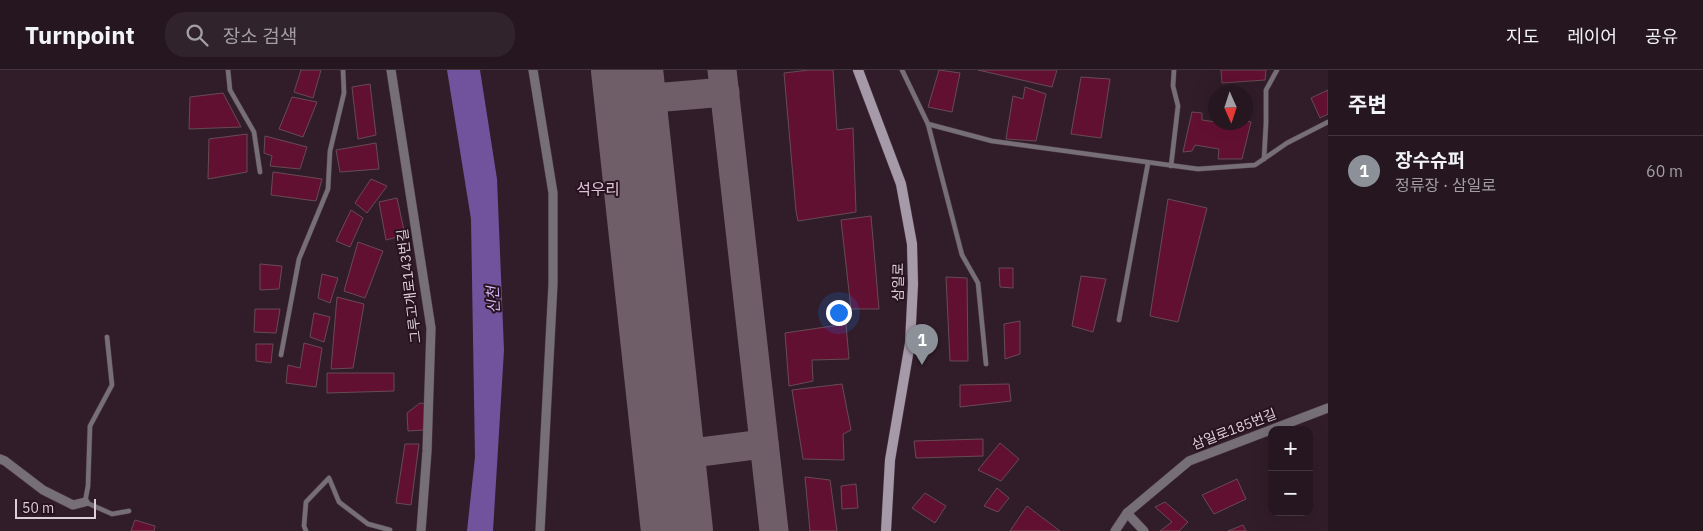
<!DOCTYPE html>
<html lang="ko">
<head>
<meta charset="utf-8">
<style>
  :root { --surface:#25161f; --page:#31232c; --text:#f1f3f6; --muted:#a39fa4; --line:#42353d; --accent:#8c9099 }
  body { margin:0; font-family:"IBM Plex Sans","Noto Sans KR",sans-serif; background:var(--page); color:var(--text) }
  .controls { position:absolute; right:15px; bottom:15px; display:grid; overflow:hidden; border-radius:10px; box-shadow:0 5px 20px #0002 }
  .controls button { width:45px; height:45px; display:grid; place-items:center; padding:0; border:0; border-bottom:1px solid var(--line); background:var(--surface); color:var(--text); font:25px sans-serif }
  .compass { position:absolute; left:1208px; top:15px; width:45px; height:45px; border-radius:50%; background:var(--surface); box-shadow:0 5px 20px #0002; rotate:177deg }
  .scale { position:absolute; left:15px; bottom:12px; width:81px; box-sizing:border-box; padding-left:5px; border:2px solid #dcced6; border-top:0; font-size:14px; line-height:18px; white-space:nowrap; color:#dcced6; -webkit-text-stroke:4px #271320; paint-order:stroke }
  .you { position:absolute; left:838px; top:242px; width:18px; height:18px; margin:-12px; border:4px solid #fff; border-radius:50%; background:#1a73e8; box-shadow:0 0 0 8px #1a73e833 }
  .badge { display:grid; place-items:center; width:32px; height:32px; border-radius:50%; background:var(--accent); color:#fff; font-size:16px; font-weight:700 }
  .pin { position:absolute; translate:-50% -41px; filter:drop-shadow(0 1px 2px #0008) }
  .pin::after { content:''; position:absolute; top:26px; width:18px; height:15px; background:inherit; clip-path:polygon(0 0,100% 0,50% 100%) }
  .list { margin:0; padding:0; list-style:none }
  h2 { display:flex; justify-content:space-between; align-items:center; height:65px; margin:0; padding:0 20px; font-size:21px }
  h2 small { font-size:16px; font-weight:400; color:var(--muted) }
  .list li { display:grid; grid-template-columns:32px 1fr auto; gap:15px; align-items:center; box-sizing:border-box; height:70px; padding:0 20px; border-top:1px solid var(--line) }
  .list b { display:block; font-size:19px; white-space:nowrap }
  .list p { margin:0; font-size:16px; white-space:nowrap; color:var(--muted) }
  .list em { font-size:16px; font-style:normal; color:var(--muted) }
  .icon { flex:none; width:28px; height:28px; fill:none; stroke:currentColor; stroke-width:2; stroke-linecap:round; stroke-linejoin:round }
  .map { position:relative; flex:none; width:1328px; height:461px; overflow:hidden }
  header { display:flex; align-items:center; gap:30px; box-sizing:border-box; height:70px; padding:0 25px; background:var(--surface); border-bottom:1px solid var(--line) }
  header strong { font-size:24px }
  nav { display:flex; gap:28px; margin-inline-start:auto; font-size:18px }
  .search { width:350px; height:45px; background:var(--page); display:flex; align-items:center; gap:12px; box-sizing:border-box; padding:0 18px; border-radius:20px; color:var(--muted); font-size:19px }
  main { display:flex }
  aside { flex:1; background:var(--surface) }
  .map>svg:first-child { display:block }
</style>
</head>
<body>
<header>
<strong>Turnpoint</strong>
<div class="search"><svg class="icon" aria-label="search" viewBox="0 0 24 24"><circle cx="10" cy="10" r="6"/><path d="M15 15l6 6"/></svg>장소 검색</div>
<nav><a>지도</a><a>레이어</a><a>공유</a></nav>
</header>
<main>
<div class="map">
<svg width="1328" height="461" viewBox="0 0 1328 461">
  <rect width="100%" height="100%" fill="#311d29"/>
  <!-- water -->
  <polygon fill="#71539d" points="447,0 480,0 497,109 504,280 493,461 467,461 475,387 471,149"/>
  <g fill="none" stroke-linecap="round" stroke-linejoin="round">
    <!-- taxiway -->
    <g stroke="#6f5d68" stroke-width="29">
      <polyline points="722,0 774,461"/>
      <polyline points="630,30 725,22"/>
      <polyline points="669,386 764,374"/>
    </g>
    <!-- runway -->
    <polyline stroke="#6f5d68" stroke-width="72" points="627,0 677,461"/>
  </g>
  <!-- building -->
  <g fill="#621032" stroke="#664b52">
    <polygon points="301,0 321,0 313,28 294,22"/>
    <polygon points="809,0 833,0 837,60 853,58 856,142 798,151 796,141 784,3"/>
    <polygon points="939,0 960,3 952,42 928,37"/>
    <polygon points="978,0 1057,0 1052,17"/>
    <polygon points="1221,0 1266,0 1265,10 1222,13"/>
    <polygon points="1081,7 1110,9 1101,68 1071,64"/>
    <polygon points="370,14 376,65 358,69 352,17"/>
    <polygon points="1025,17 1046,24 1036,71 1006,69 1013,26 1023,29"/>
    <polygon points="1328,20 1328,44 1320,48 1311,28"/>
    <polygon points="223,23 241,57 189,59 190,27"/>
    <polygon points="292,27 317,32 303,67 279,59"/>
    <polygon points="1192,42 1202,43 1202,50 1216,52 1235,55 1235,52 1246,52 1246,51 1251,52 1242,89 1218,89 1219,79 1195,75 1192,81 1183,82"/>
    <polygon points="247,64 247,102 208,109 209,69"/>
    <polygon points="265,66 307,77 300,99 270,96 272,86 264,83"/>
    <polygon points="376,73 379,99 340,102 336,80"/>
    <polygon points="273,102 322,109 316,131 271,125"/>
    <polygon points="371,109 387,116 367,143 355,133"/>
    <polygon points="397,128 405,165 386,170 379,132"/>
    <polygon points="1168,129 1207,138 1178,252 1150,246"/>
    <polygon points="351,140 363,148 350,177 336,171"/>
    <polygon points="871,146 879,239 851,239 841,150"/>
    <polygon points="358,172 383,181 365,228 344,221"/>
    <polygon points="260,194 282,196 279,219 260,220"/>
    <polygon points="999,198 1013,198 1013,218 1000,217"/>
    <polygon points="322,204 338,208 330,233 318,228"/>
    <polygon points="1081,206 1106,209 1093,262 1072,256"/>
    <polygon points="946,207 967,208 968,291 950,291"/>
    <polygon points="337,227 364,234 353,298 331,299"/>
    <polygon points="255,239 280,239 276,263 254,262"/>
    <polygon points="314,243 330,247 324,272 310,267"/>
    <polygon points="1020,251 1020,284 1005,289 1004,254"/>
    <polygon points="846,254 849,289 812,290 813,311 789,316 785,263"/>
    <polygon points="304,273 322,278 316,317 286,313 288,295 300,298"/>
    <polygon points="256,274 273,274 271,293 256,291"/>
    <polygon points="327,303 394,303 394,321 327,323"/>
    <polygon points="842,314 851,360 843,364 844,390 803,389 792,320"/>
    <polygon points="1009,314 1011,331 960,337 960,315"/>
    <polygon points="420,333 426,334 425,360 408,361 407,343"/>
    <polygon points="983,369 983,386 916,388 914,371"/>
    <polygon points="1000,373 1019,389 1001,411 978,400"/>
    <polygon points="405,374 419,374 411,435 396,433"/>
    <polygon points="805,407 830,410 837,461 810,461"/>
    <polygon points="1237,409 1246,429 1214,444 1202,425"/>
    <polygon points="856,414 858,438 842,439 841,416"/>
    <polygon points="997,418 1009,428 998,442 984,436"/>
    <polygon points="925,423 946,436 935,453 912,438"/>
    <polygon points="1165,432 1188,452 1179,461 1160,461 1172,452 1155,437"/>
    <polygon points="1027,436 1060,461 1010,461"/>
    <polygon points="135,450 155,456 154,461 131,461"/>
    <polygon points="1243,455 1246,461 1228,461"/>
  </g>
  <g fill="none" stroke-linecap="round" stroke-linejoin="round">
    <!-- service casing -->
    <g stroke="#4c3945" stroke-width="5.5">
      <g id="service">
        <polyline points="228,0 230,20 254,62 260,102"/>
        <polyline points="902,0 928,54 992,71 1198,99 1255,95 1287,73 1328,52"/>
        <polyline points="928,54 962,185 978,213 986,294"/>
        <polyline points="1264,89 1266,53 1266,20 1277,0"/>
        <polyline points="1171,96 1178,36 1173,16 1174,0"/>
        <polyline points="1119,250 1148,93"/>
        <polyline points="107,267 112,315 90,356 88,416 85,432 112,444 129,441"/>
        <polyline points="281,285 299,189 328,119 330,81 344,23 343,0"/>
        <polyline points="306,461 304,456 306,432 329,408 339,432 368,454 390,460"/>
      </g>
    </g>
    <!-- minor casing -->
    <g stroke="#4c3945" stroke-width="10">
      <g id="minor">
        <polyline points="391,0 431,258 427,381 421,461"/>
        <polyline points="533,0 553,123 553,214 540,461"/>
        <polyline points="0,389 5,391 43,420 73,435 85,432"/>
        <polyline points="1127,443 1144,461"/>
        <polyline points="1115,461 1127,443 1189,391 1328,338"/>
      </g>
    </g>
    <!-- secondary casing -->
    <g stroke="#4c3945" stroke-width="11">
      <polyline id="secondary" points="858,0 901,114 912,174 913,214 910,273 890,390 886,461"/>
    </g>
    <!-- service -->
    <use href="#service" stroke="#766f78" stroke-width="4.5"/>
    <!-- minor -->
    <use href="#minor" stroke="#766f78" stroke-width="9"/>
    <!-- secondary -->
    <use href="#secondary" stroke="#a699a8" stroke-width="10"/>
  </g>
  <g text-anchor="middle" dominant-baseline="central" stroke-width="4" stroke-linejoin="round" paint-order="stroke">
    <!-- street labels -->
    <g font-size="14" fill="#dcced6" stroke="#271320">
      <text transform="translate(898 212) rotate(-89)">삼일로</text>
      <text transform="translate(409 216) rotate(-97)">그루고개로143번길</text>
      <text transform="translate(1234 359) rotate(-21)">삼일로185번길</text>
    </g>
    <!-- water labels -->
    <g font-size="15" font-style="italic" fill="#d0b9f7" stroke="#271320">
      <text transform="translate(493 230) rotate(-93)">신천</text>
    </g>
    <!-- quarter labels -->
    <g font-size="16" fill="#dfc3d4" stroke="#271320">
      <text x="598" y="119">석우리</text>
    </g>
  </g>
</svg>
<div class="controls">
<button>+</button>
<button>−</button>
</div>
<svg class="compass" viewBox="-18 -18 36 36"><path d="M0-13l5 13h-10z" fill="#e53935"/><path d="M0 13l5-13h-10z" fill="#a39fa4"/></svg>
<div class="scale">50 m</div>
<div class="you"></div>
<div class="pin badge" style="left:922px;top:295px">1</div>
</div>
<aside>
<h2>주변<small></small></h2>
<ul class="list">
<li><span class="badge">1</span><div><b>장수슈퍼</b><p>정류장 · 삼일로</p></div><em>60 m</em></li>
</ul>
</aside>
</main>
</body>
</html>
